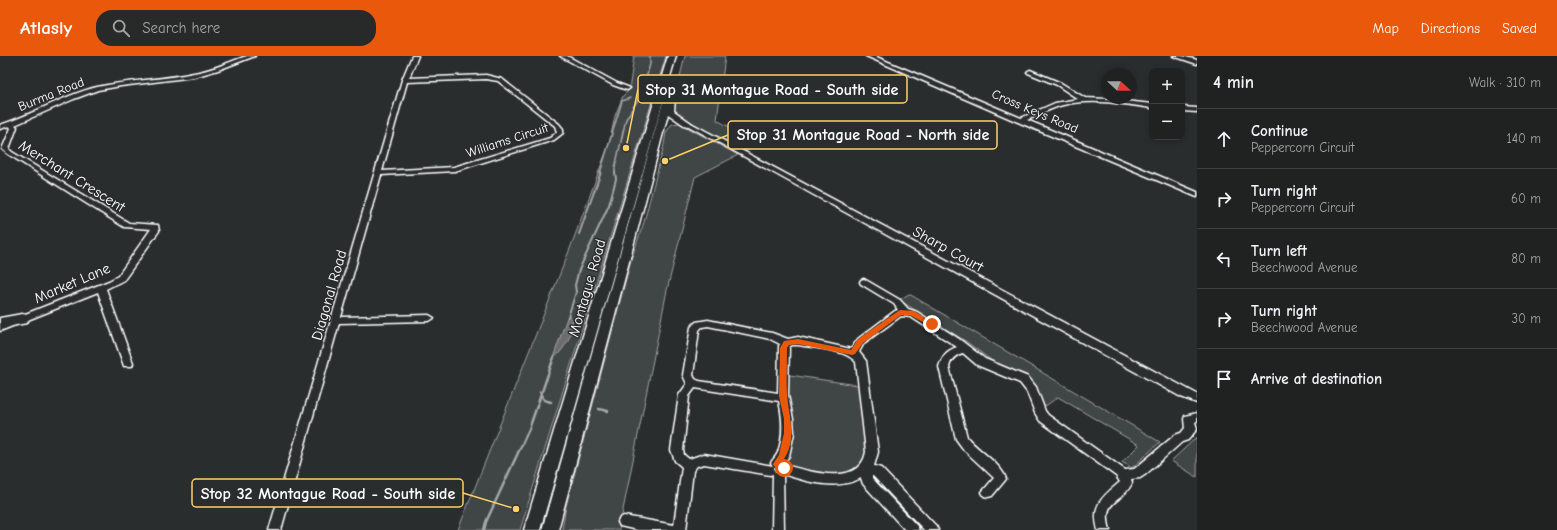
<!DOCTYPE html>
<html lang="en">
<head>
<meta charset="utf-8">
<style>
  :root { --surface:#202222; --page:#282a2a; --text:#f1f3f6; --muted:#a2a4a5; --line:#3d3f40; --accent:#ea580c }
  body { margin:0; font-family:"Comic Neue",sans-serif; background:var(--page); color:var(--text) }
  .controls { position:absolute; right:12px; top:12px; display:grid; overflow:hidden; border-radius:8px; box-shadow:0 2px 6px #0003 }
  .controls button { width:36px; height:36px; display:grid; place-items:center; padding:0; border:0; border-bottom:1px solid var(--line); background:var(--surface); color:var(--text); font:20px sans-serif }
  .compass { position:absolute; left:1101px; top:12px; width:36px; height:36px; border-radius:50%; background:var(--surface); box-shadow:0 2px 6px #0003; rotate:111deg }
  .stop { position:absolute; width:12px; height:12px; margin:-9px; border:3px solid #ea580c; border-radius:50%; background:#fff }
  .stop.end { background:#ea580c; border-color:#fff; box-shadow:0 1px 4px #0008 }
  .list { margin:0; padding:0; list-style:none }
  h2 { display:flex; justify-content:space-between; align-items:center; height:52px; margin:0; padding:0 16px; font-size:17px }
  h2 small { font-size:13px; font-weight:400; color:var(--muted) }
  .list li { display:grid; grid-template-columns:26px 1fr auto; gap:12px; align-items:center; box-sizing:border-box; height:60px; padding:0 16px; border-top:1px solid var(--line) }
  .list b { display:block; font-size:15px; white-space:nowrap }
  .list p { margin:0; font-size:13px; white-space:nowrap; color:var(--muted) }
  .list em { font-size:13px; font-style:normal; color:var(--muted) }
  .icon { flex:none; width:22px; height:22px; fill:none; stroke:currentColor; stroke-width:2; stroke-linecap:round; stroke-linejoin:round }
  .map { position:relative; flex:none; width:1197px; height:474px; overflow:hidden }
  header { display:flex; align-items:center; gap:24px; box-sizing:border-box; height:56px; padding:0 20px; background:var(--accent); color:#fff }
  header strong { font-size:19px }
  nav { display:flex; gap:22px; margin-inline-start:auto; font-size:14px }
  .search { width:280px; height:36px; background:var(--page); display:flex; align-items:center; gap:10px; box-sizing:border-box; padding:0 14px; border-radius:16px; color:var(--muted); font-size:15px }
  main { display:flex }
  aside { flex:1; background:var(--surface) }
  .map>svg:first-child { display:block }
</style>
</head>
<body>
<header>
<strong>Atlasly</strong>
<div class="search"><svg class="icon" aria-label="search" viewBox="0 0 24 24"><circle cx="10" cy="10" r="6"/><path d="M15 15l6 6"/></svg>Search here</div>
<nav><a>Map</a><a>Directions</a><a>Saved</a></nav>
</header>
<main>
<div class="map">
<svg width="1197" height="474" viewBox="0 0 1197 474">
  <rect width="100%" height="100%" fill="#2a2d2e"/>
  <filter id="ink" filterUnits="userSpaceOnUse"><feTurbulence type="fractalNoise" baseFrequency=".025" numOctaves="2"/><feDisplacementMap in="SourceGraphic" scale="8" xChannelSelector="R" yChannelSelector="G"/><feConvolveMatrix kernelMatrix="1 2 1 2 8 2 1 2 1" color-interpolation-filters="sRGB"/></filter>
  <g filter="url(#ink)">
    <!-- green -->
    <g fill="#414445" stroke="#a0a2a2">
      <polygon points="634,0 666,0 520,474 458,474 571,190 609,88 615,60 623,40 629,34"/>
      <polygon points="685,0 725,0 717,64 759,88 745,95 674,57 673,49"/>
      <polygon points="679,67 738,99 695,121 667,234 619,474 562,474 566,450 631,204 644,166 664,89 666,76 672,68"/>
      <polygon points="909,238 1160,386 1132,412 1122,406 1139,389 1058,341 1044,351 1035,330 1023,319 992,305 967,286 899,244"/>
      <polygon points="783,318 864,330 872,396 851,422 784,412 780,408 783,400"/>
      <polygon points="1197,381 1197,421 1171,405"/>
    </g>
    <!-- water -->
    <path fill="#6a6c6d" stroke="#a6a7a7" d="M568,259C570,261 572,262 572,264C576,274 562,298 553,302Z"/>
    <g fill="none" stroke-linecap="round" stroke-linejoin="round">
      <!-- stream-far2 -->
      <g stroke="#a6a7a7" stroke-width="1.5">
        <polyline points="600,117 622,45 630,42"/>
        <polyline points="615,117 615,112 626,63 642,37 650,8 650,0"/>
      </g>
      <!-- stream-far1 -->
      <g stroke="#a6a7a7" stroke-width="2">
        <polyline points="579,178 601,116"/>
        <polyline points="568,261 576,236 575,229 579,214 609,149 616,123 615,116"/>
      </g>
      <!-- stream -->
      <g stroke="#a6a7a7" stroke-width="2.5">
        <polyline points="540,336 544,344 551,346"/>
        <polyline points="599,353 608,355"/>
        <polyline points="484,474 486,466 529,373 554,301"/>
      </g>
      <!-- minor casing -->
      <g stroke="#fff" stroke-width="3">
        <g id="minor">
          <path d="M247,0H255L218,14L194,21L121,30L98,34L74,43L15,69L17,71L9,93L12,96L129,167L158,169L159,175L124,224L106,233L133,307L132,310H124L123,307L98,236L0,275V268L109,225L118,220L151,173L124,171L8,98L2,93L11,72L9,70L0,73V69C33,59 63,39 97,31C129,24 162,24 194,17C212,14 229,6 247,0Z"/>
          <path d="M412,0H418L409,22L486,19L502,23L559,68L563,73V77L554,84L455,115L381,119L341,261L429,259L434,262L429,265L339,267L281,474H269L402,24ZM486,23L498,25L555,70L557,76L550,82L454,111L382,115L407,26Z"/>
          <polygon points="560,0 567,0 617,27 630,32 627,34 613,29"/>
          <path d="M866,0H874L1021,62L1055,47L1078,43L1057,29L1028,17L1027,16L1030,14L1061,27L1085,42L1107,43L1152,48V52C1123,48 1092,42 1063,49C1051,52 1039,59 1027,64L1197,136V141L1018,66Z"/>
          <polygon points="1173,0 1182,0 1197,4 1197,8"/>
          <polygon points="1182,51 1197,52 1197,56 1182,55"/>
          <polygon points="687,65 1197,338 1197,347 1181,341 685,68 684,67"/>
          <path d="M864,223L900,244L908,253L917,256L959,283L985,303L1028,321L1036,331L1045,355L1048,359L1125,414L1134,413L1138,410L1175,379L1181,377L1185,372L1184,363L1185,360L1197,357V365L1195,366L1197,373L1188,384L1182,386L1146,418L1140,422L1131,423L1132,427C1122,449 1101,442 1110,474H1098C1091,449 1102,441 1120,426L1116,420L1040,365L1035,357L1027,336L1020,327L977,309L963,297C955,299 951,303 949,311L967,381C977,394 1002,408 1006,423L992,440L988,441L984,440L982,436L994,422L964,394L956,383L939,311C942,300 946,295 957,291L911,261L901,260L864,287L859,296L866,305L878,396L874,410L881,412L936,470L938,474H924L873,420H872V422L917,470L919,474H905L863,428L861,422C837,435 807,426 783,418L784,474H772L773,418L770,419L704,408L697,410L693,415L686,474H637L620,470L618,466L620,462L624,460L674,469L682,411L675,405L671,394L679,339L687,328L683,319L691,271L696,266L708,264L772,277L788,283L798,281L851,293L858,283L895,255L898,254L894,248L861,228L860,226L861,224ZM708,270L770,283L780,288L779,290L778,337L699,325L695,323L693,319L699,274L702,271ZM792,289H798C814,292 845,293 856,306L866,396C859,432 809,415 785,409L781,410L789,400L794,377L793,363L788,339L789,291ZM695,332L779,345C783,363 784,379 778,396C777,400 773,403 771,407L773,410L704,398L689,403L684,399L683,394L689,340ZM774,411H781L780,416H775Z"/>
        </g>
      </g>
      <!-- major casing -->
      <g stroke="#fff" stroke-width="3">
        <g id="major">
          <polygon points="668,0 676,0 540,474 524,474"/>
          <polygon points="668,28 674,28 675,30 672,41 675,43 674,55 691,67 687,70 684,69 668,58 558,474 542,474"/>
        </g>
      </g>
      <!-- highway casing -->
      <g stroke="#fff" stroke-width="3">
        <polygon id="highway" points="22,258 27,259 29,263 27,267 0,272 0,262"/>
      </g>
      <!-- minor -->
      <use href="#minor" fill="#2a2d2e" fill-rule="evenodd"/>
      <!-- major -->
      <use href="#major" fill="#2a2d2e" fill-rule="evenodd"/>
      <!-- highway -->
      <use href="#highway" fill="#2a2d2e" fill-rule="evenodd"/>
    </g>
  </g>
  <!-- route -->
  <path fill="#ea580c" d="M900,254L914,255L935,268L932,271L910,259H901L863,287L855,298L852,299L798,288L789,289L787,292C787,308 786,324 787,339C789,362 798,385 782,406L788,412L784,415L774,410L773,408L779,399L784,377V363L779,340L780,292L784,285L798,283L851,294L858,283Z"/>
  <g text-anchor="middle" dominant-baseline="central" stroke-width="3" stroke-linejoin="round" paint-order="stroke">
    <!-- far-street labels -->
    <g font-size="13" fill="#fff" stroke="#2a2d2e">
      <text transform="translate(51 38) rotate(-22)">Burma Road</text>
      <text transform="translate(1035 55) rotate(23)">Cross Keys Road</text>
      <text transform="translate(507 84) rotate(-18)">Williams Circuit</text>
    </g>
    <!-- street labels -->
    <g font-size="15" fill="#fff" stroke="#2a2d2e">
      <text transform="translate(72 120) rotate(32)">Merchant Crescent</text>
      <text transform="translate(948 193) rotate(29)">Sharp Court</text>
      <text transform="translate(72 227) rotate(-23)">Market Lane</text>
      <text transform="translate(587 232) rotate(-74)">Montague Road</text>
      <text transform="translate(329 239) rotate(-74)">Diagonal Road</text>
    </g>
  </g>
  <!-- callouts -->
  <path fill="none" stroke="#ffd166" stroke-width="1.5" d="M626 92L638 33M665 105L728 79M516 453L463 437"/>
  <g fill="#ffd166" stroke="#2a2d2e" stroke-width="1.5">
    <circle cx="626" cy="92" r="4"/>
    <circle cx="665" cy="105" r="4"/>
    <circle cx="516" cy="453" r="4"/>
  </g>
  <g fill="#2a2d2e" stroke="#ffd166" stroke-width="1.5">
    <rect x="638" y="19" width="269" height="28" rx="4"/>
    <rect x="728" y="65" width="269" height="28" rx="4"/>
    <rect x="192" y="423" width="271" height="28" rx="4"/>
  </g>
  <g font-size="16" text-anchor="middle" font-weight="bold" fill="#fff">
    <text x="772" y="39">Stop 31 Montague Road - South side</text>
    <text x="863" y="84">Stop 31 Montague Road - North side</text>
    <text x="328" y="443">Stop 32 Montague Road - South side</text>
  </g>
</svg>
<div class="controls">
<button>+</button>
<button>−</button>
</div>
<svg class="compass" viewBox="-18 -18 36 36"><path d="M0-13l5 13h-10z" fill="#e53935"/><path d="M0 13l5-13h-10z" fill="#a2a4a5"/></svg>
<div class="stop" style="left:784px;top:412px"></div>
<div class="stop end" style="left:932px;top:268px"></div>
</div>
<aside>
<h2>4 min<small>Walk · 310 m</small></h2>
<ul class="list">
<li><svg class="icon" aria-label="ahead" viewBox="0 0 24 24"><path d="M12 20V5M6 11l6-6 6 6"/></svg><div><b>Continue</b><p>Peppercorn Circuit</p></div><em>140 m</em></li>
<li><svg class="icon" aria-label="right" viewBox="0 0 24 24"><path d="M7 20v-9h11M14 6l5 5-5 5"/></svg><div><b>Turn right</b><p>Peppercorn Circuit</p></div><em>60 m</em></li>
<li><svg class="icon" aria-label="left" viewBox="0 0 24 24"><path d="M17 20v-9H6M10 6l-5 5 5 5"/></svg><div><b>Turn left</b><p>Beechwood Avenue</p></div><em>80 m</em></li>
<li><svg class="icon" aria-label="right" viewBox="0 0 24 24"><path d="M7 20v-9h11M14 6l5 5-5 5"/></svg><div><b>Turn right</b><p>Beechwood Avenue</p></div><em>30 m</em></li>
<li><svg class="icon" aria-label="arrive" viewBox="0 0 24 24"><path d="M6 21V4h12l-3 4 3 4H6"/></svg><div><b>Arrive at destination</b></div></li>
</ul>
</aside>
</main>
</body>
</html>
